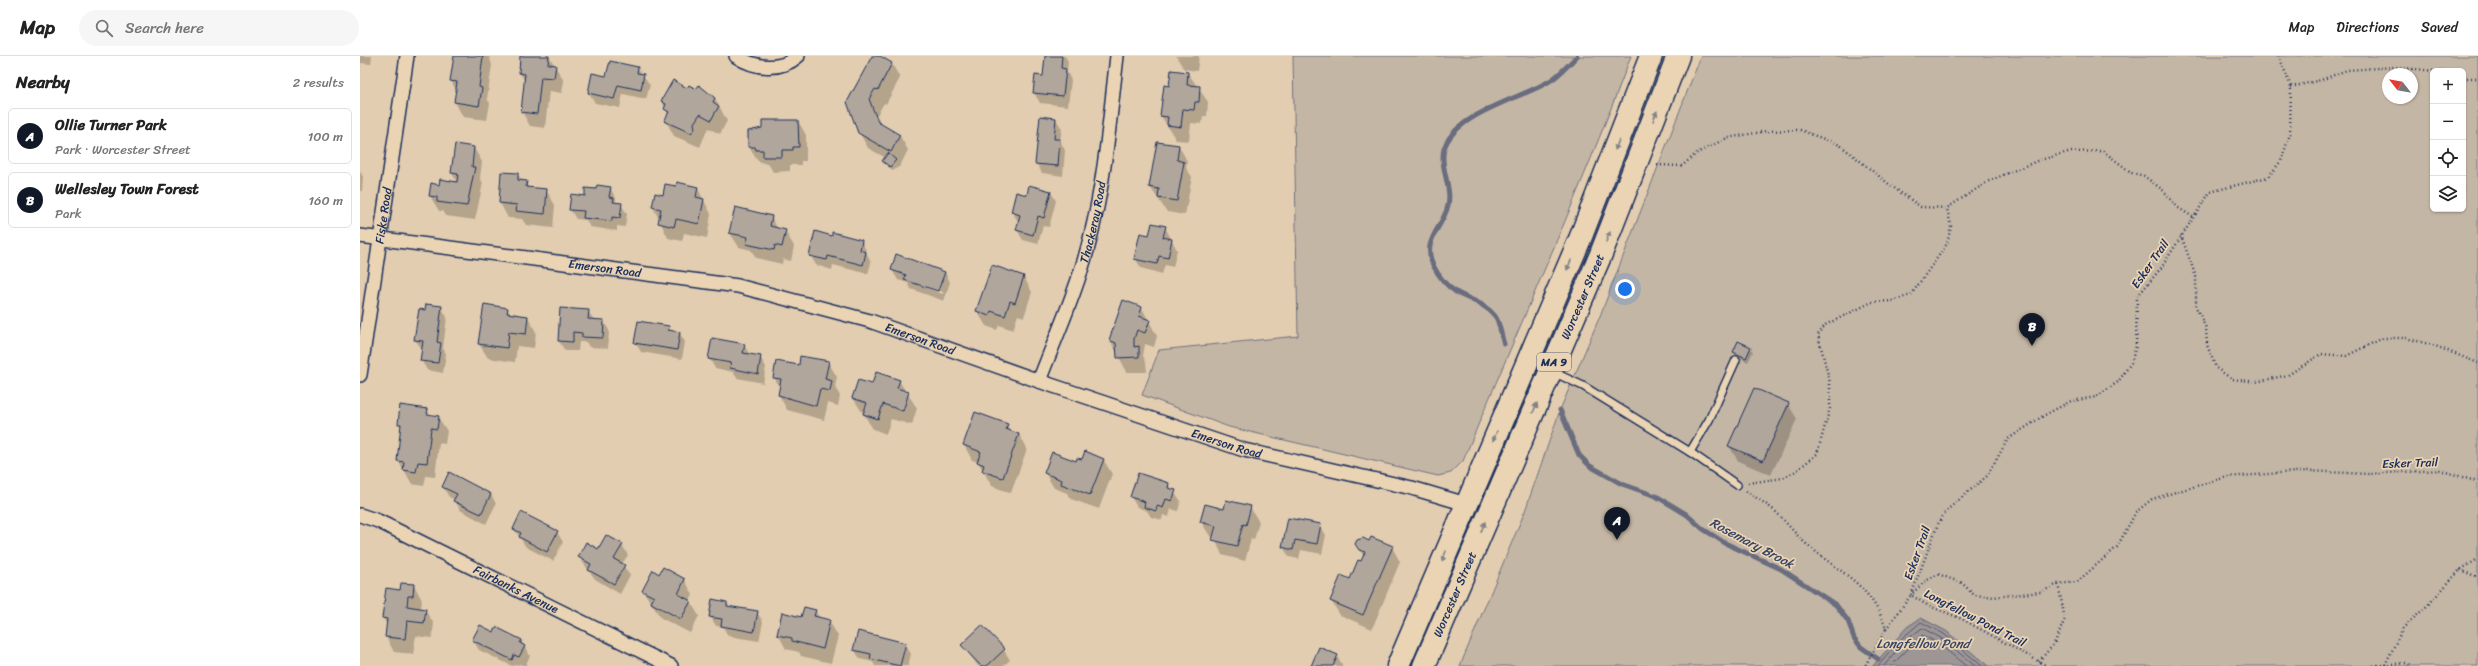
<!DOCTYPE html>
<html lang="en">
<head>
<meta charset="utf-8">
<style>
  :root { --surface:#fff; --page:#f6f6f6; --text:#222; --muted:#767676; --line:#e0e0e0; --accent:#111827 }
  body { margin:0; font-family:Sriracha,sans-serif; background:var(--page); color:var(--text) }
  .controls { position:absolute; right:12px; top:12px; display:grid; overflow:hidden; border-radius:6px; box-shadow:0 1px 3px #0004 }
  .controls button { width:36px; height:36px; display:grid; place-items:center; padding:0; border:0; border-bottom:1px solid var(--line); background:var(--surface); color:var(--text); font:20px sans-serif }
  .compass { position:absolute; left:2022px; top:12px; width:36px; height:36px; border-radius:50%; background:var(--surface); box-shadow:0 1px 3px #0004; rotate:301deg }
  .you { position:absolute; left:1265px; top:233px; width:14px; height:14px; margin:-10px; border:3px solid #fff; border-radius:50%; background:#1a73e8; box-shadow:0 0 0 6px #1a73e833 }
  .badge { display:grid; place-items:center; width:26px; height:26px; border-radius:50%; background:var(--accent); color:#fff; font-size:13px; font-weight:700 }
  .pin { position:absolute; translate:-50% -33px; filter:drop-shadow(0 1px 2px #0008) }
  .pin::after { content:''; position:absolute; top:21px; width:14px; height:12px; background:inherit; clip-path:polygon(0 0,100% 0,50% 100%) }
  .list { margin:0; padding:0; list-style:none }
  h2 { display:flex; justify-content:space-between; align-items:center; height:52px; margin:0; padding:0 16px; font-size:17px }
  h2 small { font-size:13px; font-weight:400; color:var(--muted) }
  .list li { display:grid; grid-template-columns:26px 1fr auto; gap:12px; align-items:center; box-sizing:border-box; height:56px; margin:0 8px 8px; padding:0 8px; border:1px solid var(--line); border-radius:6px }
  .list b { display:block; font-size:15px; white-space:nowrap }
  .list p { margin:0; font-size:13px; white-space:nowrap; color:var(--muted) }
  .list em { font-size:13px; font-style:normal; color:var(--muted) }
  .icon { flex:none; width:22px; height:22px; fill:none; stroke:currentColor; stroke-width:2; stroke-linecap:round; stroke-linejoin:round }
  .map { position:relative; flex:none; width:2118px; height:610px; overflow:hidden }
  header { display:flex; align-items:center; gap:24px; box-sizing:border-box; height:56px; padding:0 20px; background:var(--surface); border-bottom:1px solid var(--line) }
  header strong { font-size:19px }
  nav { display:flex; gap:22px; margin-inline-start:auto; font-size:14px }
  .search { width:280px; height:36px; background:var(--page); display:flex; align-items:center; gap:10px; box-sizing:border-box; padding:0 14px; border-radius:22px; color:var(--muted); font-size:15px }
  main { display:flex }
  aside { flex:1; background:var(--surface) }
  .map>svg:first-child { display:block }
</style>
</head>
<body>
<header>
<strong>Map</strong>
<div class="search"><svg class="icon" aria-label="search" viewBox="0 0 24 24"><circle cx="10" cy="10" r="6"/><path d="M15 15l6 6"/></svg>Search here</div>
<nav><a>Map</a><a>Directions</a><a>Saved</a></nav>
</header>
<main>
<aside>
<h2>Nearby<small>2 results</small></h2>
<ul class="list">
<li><span class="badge">A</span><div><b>Ollie Turner Park</b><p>Park · Worcester Street</p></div><em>100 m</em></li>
<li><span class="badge">B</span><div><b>Wellesley Town Forest</b><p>Park</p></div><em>160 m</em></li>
</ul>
</aside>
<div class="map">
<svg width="2118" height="610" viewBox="0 0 2118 610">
  <rect width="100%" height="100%" fill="#e2cdb0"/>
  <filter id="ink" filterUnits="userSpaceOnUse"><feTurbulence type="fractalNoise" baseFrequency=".025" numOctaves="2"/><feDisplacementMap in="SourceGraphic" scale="8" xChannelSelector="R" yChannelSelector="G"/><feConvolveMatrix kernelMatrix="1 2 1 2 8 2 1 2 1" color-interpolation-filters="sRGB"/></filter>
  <g filter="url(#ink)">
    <!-- green -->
    <g fill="#c4b6a4" stroke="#707281" fill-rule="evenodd">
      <path d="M933,0H1271C1220,137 1159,270 1103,405L1091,417L1078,420L869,371L782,339L799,294L938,280Z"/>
      <path d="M1341,0H2118V610H1628L1586,575L1561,562L1547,571L1513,610H1100L1165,455L1200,354L1240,260ZM2073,15H2103V153H2073ZM2028,18H2052V42H2028Z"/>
    </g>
    <!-- water -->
    <polygon fill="#9e9695" stroke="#6a6d7f" points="1561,562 1586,575 1628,610 1513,610 1547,571"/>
    <!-- shadow -->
    <g fill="#0003" fill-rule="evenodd">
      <polygon points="0,0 12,0 11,8 1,7 0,15"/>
      <polygon points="95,0 129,0 132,9 127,43 130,47 127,64 103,61 95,46 96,34 91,25"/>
      <polygon points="161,0 189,0 204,25 202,37 189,35 185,72 170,70 162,56 165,26 160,17"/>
      <polygon points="513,0 518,0 532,8 540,22 526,48 524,47 517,59 521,69 540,80 548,94 540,110 533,115 523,105 526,102 508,92 499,76"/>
      <polygon points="686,0 705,0 708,5 707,16 711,24 708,50 680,47 674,37 683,21"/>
      <polygon points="816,0 839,0 837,15 824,13"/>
      <polygon points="278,12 290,29 286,43 263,38 260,52 235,47 229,37 247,21"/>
      <polygon points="828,17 848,46 847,60 843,60 842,68 831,67 829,85 816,84 801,60 805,30 810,31"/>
      <polygon points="339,30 355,42 367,65 360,78 348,72 340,91 314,80 306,65 308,59 302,45 328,34 337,34"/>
      <polygon points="696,63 702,73 700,85 705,94 703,120 682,117 676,107"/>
      <polygon points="438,65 446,79 446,105 441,105 441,109 430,109 430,115 413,116 409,109 398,105 389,91"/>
      <polygon points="798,87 819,90 827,105 826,112 832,121 825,159 807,156 790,131"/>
      <polygon points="114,92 122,106 120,122 123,127 115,164 86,160 83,155 79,155 70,140 80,130 97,127 92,117"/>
      <polygon points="0,115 3,121 2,135 0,135"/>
      <polygon points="157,118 170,133 186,134 195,149 193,172 166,169 162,163 148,162 140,147"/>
      <polygon points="337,131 351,158 347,182 324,177 322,185 308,182 293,151 316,132"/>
      <polygon points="250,132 256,142 256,147 261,148 267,158 265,171 257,170 257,175 230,171 226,164 216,163 210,153 225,141 237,135"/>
      <polygon points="691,136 696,145 689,171 683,170 678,188 663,184 657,174 659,167 652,156 657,137 667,140"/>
      <polygon points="411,161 418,173 425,175 434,190 431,205 423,203 422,208 396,202 391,194 379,191 370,177"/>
      <polygon points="805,171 817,194 813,211 805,209 802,218 781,212 775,202 790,180"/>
      <polygon points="472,181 502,185 511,207 508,218 473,209 472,214 456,209 450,199"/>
      <polygon points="632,211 664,221 672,236 664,261 658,259 653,274 639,269 637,274 626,270 617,255"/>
      <path d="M532,214L585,216L590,226L584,245L551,233L548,227L538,224ZM549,224L583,236V238L549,226Z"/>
      <polygon points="81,251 87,261 83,292 86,298 83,317 67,314 61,304 63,294 55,284 66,255"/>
      <polygon points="782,252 797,280 794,291 785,288 783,300 786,306 787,316 767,316 750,284"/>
      <polygon points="147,253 151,259 168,261 176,276 174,292 157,290 155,306 128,302 119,288"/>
      <polygon points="228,255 234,264 243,265 249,274 248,292 229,291 226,286 219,286 218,295 205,295 199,285"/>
      <polygon points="309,271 311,275 319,276 325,286 322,303 281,296 275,286"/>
      <polygon points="384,289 390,299 400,301 406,311 403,327 377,322 373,316 355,312 349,302"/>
      <polygon points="1390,291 1393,296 1388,306 1377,301 1374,296"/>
      <polygon points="468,306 477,321 475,331 480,340 478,350 468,347 464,364 427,354 419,339 420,332 414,321 439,310"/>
      <polygon points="539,325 557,352 552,369 531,363 526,378 513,373 493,342 513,329"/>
      <polygon points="1428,348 1437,363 1411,419 1378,405 1369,390"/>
      <polygon points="67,354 70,360 78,361 87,375 85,388 79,387 75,421 66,420 64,430 52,428 38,405 42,373 39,368"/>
      <polygon points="616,357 647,369 651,376 659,378 667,393 651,437 632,430 618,406 612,404 604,389"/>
      <polygon points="743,403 752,418 739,453 711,443 707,437 694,432 685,417 716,406"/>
      <polygon points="808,428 821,445 818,455 811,453 809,461 803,459 802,464 791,461 787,455 777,451 771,441"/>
      <polygon points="83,431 131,438 136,448 126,468 100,454 95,444 89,441"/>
      <polygon points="890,451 899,466 894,484 891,483 885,505 862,499 854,481 850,480 841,466"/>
      <polygon points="928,463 960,469 966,479 962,498 941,494 939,503 929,501 923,491"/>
      <polygon points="154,473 197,476 203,486 193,505 166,491"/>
      <polygon points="1010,486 1032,491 1040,506 1012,573 980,559 971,545 991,524 1002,507 1004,501 996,488"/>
      <polygon points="262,489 268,499 262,508 270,519 260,538 235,523 219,501"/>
      <polygon points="325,524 333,539 330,545 339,560 330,577 301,562 283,535"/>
      <polygon points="54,529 62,544 61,553 65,554 74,568 72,582 56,580 53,598 34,596 26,581 27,569 23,562 41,535"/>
      <polygon points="367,547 369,551 397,556 403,566 399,585 368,580 363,571 356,570 350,560"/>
      <polygon points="455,554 460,563 469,565 478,580 471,607 441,600 439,596 426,593 418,578"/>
      <polygon points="622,570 644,594 650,604 643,610 618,610 602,589"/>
      <polygon points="135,577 161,584 170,600 165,610 160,608 152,610 119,594 113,584"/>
      <polygon points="545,588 551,598 548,610 515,610 513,606 500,603 494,593"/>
      <polygon points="977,600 983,610 952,610"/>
    </g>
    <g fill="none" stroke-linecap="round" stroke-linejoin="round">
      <!-- shore -->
      <g stroke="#4f5874" stroke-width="1">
        <polyline points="1518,610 1541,583 1561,566 1584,578 1622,610"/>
        <polyline points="1524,610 1544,586 1562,572 1581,582 1615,610"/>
        <polyline points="1531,610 1562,579 1578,587 1606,610"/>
      </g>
      <!-- stream -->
      <g stroke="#6a6d7f" stroke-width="5">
        <path d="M1144,288C1141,280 1140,266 1135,260C1125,247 1109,244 1096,236C1086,230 1078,219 1073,209C1062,186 1080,174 1087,153C1094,134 1079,112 1084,93C1094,58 1159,43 1188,26C1199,20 1208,9 1217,0"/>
        <polyline points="1200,354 1219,399 1230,410 1262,428 1296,440 1326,458 1343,473 1365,487 1421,513 1476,549 1488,565 1494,582 1501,591 1518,603"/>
      </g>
    </g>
    <!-- building -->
    <g fill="#b0a69b" stroke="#1b2f5e">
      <polygon points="94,0 123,0 119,31 122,32 119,50 94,46 97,26 90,25"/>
      <polygon points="160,0 189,0 188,8 196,9 194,22 181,21 177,58 161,56 165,18 159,17"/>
      <polygon points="512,0 520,0 532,7 518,34 515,33 509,43 518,66 540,79 531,96 498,77 487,46"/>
      <polygon points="685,0 702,0 701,12 706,13 703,40 673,37 675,19 683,20"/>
      <polygon points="250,5 278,11 277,17 284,18 281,34 258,29 254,43 228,37 232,17 246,20"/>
      <polygon points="811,14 828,16 827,29 840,30 839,46 835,46 834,54 823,53 821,71 807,69 808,61 800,60 804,29 809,30"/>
      <polygon points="313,24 327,32 329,29 336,33 339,29 355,42 353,46 359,50 351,64 340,58 334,67 335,73 331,77 304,65 309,56 304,53 306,48 301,45"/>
      <polygon points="680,60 696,62 694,83 700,83 698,110 675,108"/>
      <polygon points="402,64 438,64 439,91 433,91 433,94 422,94 422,101 403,101 403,94 396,94 395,91 388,91 388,75 402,72"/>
      <polygon points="797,86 819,89 817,104 824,106 817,145 798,142 799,133 789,131"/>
      <polygon points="95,88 114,91 112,111 115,111 107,150 77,146 77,141 69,140 71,127 79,129 80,123 97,126 98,118 91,117"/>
      <polygon points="528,97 536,104 530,111 522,105"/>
      <polygon points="141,116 158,117 158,124 167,125 166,131 187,133 185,158 156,155 157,149 139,147"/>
      <polygon points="317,126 338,131 336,141 344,143 339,168 316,163 314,171 298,167 301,153 292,151 295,137 303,139 305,128 316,130"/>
      <polygon points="237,129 251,131 249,141 254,142 253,146 262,147 260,162 252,161 252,165 223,162 224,155 209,154 211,138 225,140 225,132 236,133"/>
      <polygon points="669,129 691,135 684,162 678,160 673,179 656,174 660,159 651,156 656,136 667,139"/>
      <polygon points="375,151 412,160 410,170 426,174 422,191 415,189 414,194 386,188 388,181 369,177"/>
      <polygon points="792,167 806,170 803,181 812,183 808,202 799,200 797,208 774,203 780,177 789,179"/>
      <polygon points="455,175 472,180 472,176 502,184 500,194 506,196 503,209 468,200 467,204 449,200"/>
      <polygon points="536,198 585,216 578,235 544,224 546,219 531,214"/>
      <polygon points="632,209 664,220 655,247 650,245 645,260 631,255 629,260 616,255"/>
      <polygon points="763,244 782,251 779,260 790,264 785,277 777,274 774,283 774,291 779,290 779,301 757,302 756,287 749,284"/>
      <polygon points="66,248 82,250 77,286 81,287 78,307 60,305 63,285 54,284 59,253 65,254"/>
      <polygon points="124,248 148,252 147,257 168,260 166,278 149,276 147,292 118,288"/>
      <polygon points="200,252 229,254 228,263 244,264 243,282 222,281 222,277 213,276 213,286 198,285"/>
      <polygon points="278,265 309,270 308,274 320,276 317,294 274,287"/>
      <polygon points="352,282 385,288 383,297 401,300 398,318 370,312 371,307 348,303"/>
      <polygon points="1378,285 1391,291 1386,302 1373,296"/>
      <polygon points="440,300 469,305 465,323 472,325 470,335 460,333 456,350 418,339 421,323 413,322 416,305 439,309"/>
      <polygon points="516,316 540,324 537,332 549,336 543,355 523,348 518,363 503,358 507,347 492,342 498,324 512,328"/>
      <polygon points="1394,332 1429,347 1403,405 1368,390"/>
      <polygon points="40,349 68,353 67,358 79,360 77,373 71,372 67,407 58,406 56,416 43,414 44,406 37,405 41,368 38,368"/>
      <polygon points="615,356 648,368 646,373 659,378 643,422 622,415 624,409 617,406 621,396 603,389"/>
      <polygon points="725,395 744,403 730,439 701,428 702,424 684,417 692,396 716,405 717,402 722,403"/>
      <polygon points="89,416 131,438 121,458 93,445 97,438 82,431"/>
      <polygon points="778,417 809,427 808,432 816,434 812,445 806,443 803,452 797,450 796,455 784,451 785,446 770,441"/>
      <polygon points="866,444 891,450 886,469 883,468 877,490 852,484 856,470 840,466 845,448 864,453"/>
      <polygon points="161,456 198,475 187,496 159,481 161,477 153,473"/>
      <polygon points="928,462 961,468 957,488 935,484 933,494 922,491"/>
      <polygon points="246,479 263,488 254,503 265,509 254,528 228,514 231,508 218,501 226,486 238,493"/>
      <polygon points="1011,481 1033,490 1003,559 970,545 981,519 990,523 998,504 1001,505 1005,496 999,494 995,488 997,484 1003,482 1009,485"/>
      <polygon points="303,511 325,523 318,538 331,545 321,563 291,547 294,541 282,535 293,514 299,518"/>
      <polygon points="41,527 54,528 53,540 48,540 47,550 66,553 64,567 47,565 45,583 25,581 27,563 22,562 26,532 40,534"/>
      <polygon points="352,543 367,546 367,550 398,555 394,576 361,570 362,563 349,561"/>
      <polygon points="444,551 456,554 454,560 470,564 463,593 432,585 432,582 417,579 422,556 441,561"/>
      <polygon points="120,569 134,576 136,571 162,584 160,587 165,590 159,601 154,599 152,604 112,584"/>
      <polygon points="622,569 645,593 627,610 621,610 601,589"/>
      <polygon points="498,575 546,587 540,610 510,603 511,598 493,594"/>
      <polygon points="959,591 978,599 973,610 951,610"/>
    </g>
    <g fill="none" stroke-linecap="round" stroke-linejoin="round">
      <!-- service casing -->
      <g stroke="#1b2f5e" stroke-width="10">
        <g id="service">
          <polyline points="1193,316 1223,330 1330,396 1377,429"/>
          <polyline points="1330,396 1349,364 1376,304"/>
        </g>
      </g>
      <!-- minor casing -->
      <g stroke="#1b2f5e" stroke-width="16">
        <g id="minor">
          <path d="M376,0C394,12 420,16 438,0"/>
          <path id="s1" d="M0,180L378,230L510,265L679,325L884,394L1052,432L1106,448"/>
          <path id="s2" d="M0,319L47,0"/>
          <path id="s3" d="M679,325C697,278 718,232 730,183C745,123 750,61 757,0"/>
          <path id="s4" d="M0,459L18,465L311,610"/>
        </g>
      </g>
      <!-- trunk casing -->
      <g stroke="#1b2f5e" stroke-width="25">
        <g id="trunk">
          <polyline points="1038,610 1220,183 1291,0"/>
          <path id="s5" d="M1064,610L1241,198L1318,0"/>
        </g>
      </g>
      <!-- path -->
      <g stroke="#1b2f5e" stroke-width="2.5" stroke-dasharray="1 3" stroke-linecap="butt">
        <polyline points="2103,22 2118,22"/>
        <polyline points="1931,31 1961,24 1987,14 2035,11 2075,15"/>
        <polyline points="1297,109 1322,110 1337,97 1367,82 1407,75 1440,74 1480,89 1530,129 1561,151 1587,152 1629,125 1677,105 1708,96 1743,95 1772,117 1784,120 1804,135 1817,151 1833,161"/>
        <polyline points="1821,179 1836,221 1836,251 1846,272 1847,289 1856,312 1872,323 1896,326 1928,319 1961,298 1986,300 2023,282 2046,282 2073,289 2118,307"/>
        <polyline points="1388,427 1423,422 1436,415 1457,398 1470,352 1470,327 1458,279 1465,269 1512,246 1532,245 1551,239 1587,188 1591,170 1587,153"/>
        <path d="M1386,435C1396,442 1409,449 1418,458C1429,469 1438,482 1450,491C1483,519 1511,528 1526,573L1505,610"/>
        <polyline points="2100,514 2118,521"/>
        <polyline points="1553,537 1564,526 1578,518 1602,527 1614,539 1634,541 1681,536 1698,528 1717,526 1757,491 1776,456 1792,443 1867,421 1948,415 2007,418 2080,414 2118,426"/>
        <polyline points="1551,539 1578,468 1586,455 1627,420 1648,383 1683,360 1711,345 1736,341 1758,326 1771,307 1776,290 1777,241 1801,212 1850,136 1908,121 1921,105 1930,78 1931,31 1919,0"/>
        <polyline points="1526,573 1551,539 1567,549 1602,563 1687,610"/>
        <polyline points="1679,605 1694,588 1705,563 1698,528"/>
        <polyline points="2025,609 2043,572 2068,549 2100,514 2118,503"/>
        <polyline points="2009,610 2047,607 2052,610"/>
      </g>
      <!-- service -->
      <use href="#service" stroke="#ead4b3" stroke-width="7"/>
      <!-- minor -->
      <use href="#minor" stroke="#ead4b3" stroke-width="13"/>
      <!-- trunk -->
      <use href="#trunk" stroke="#ead4b3" stroke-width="22"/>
    </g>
    <!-- one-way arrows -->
    <defs><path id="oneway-solid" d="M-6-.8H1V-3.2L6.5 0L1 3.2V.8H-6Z"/></defs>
    <g fill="#828288">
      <use href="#oneway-solid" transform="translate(1295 60) rotate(-69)"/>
      <use href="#oneway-solid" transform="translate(1257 89) rotate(111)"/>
      <use href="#oneway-solid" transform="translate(1248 181) rotate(-68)"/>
      <use href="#oneway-solid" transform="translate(1209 209) rotate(113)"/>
      <use href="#oneway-solid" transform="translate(1175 352) rotate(-67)"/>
      <use href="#oneway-solid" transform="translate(1135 380) rotate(113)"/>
      <use href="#oneway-solid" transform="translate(1123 471) rotate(-67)"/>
      <use href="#oneway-solid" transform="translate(1084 500) rotate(113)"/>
    </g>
  </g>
  <g text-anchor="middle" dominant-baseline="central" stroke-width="3.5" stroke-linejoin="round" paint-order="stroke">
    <!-- shield labels -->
    <rect fill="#ead4b3" stroke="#596078" stroke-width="1" x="1177" y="297" width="34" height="18" rx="3"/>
    <g font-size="11" font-weight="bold" fill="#1b2f5e">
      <text x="1194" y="306">MA 9</text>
    </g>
    <!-- street labels -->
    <g font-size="12" fill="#1b2f5e" stroke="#ead4b3">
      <text stroke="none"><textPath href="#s2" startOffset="161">Fiske Road</textPath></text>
      <text stroke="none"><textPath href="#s3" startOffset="168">Thackeray Road</textPath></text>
      <text transform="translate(1790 208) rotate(-55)">Esker Trail</text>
      <text stroke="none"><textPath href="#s1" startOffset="247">Emerson Road</textPath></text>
      <text stroke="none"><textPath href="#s5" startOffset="402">Worcester Street</textPath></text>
      <text stroke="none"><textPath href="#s1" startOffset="571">Emerson Road</textPath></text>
      <text stroke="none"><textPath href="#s1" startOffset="895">Emerson Road</textPath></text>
      <text transform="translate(2050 407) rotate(-2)">Esker Trail</text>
      <text transform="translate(1557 497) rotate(-70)">Esker Trail</text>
      <text stroke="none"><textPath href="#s4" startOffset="173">Fairbanks Avenue</textPath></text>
      <text stroke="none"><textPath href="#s5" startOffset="78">Worcester Street</textPath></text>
      <text transform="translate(1615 562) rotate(27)">Longfellow Pond Trail</text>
    </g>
    <!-- water labels -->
    <g font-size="13" font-style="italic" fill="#354469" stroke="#ead4b3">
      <text transform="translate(1392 487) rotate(28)">Rosemary Brook</text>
      <text x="1563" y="587">Longfellow Pond</text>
    </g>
  </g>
</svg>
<div class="controls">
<button>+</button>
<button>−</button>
<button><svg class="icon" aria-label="locate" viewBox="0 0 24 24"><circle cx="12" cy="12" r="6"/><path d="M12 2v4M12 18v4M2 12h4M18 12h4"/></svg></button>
<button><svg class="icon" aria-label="layers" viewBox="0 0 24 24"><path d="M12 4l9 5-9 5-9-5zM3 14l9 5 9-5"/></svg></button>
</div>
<svg class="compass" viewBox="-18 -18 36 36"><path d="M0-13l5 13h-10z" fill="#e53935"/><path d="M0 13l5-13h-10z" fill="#767676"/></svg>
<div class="you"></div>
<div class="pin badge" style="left:1257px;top:484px">A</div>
<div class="pin badge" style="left:1672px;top:290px">B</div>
</div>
</main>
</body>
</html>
